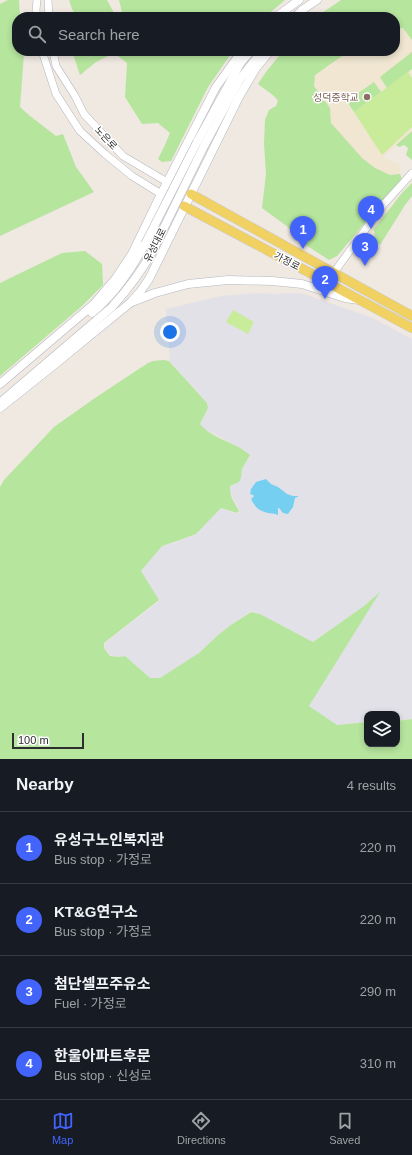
<!DOCTYPE html>
<html lang="en">
<head>
<meta charset="utf-8">
<style>
  :root { --surface:#171b24; --page:#242831; --text:#f1f3f6; --muted:#9ea1a6; --line:#363941; --accent:#4264fb }
  body { margin:0; font-family:Helvetica,"Noto Sans KR",sans-serif; background:var(--page); color:var(--text) }
  .controls { position:absolute; right:12px; bottom:12px; display:grid; overflow:hidden; border-radius:8px; box-shadow:0 2px 6px #0003 }
  .controls button { width:36px; height:36px; display:grid; place-items:center; padding:0; border:0; border-bottom:1px solid var(--line); background:var(--surface); color:var(--text); font:20px sans-serif }
  .scale { position:absolute; left:12px; bottom:10px; width:72px; box-sizing:border-box; padding-left:4px; border:2px solid #2e2e2e; border-top:0; font-size:11px; line-height:14px; white-space:nowrap; color:#2e2e2e; -webkit-text-stroke:3px #fff; paint-order:stroke }
  .you { position:absolute; left:170px; top:332px; width:14px; height:14px; margin:-10px; border:3px solid #fff; border-radius:50%; background:#1a73e8; box-shadow:0 0 0 6px #1a73e833 }
  .badge { display:grid; place-items:center; width:26px; height:26px; border-radius:50%; background:var(--accent); color:#fff; font-size:13px; font-weight:700 }
  .pin { position:absolute; translate:-50% -33px; filter:drop-shadow(0 1px 2px #0008) }
  .pin::after { content:''; position:absolute; top:21px; width:14px; height:12px; background:inherit; clip-path:polygon(0 0,100% 0,50% 100%) }
  .list { margin:0; padding:0; list-style:none }
  h2 { display:flex; justify-content:space-between; align-items:center; height:52px; margin:0; padding:0 16px; font-size:17px }
  h2 small { font-size:13px; font-weight:400; color:var(--muted) }
  .list li { display:grid; grid-template-columns:26px 1fr auto; gap:12px; align-items:center; box-sizing:border-box; height:72px; padding:0 16px; border-top:1px solid var(--line) }
  .list b { display:block; font-size:15px; white-space:nowrap }
  .list p { margin:0; font-size:13px; white-space:nowrap; color:var(--muted) }
  .list em { font-size:13px; font-style:normal; color:var(--muted) }
  .icon { flex:none; width:22px; height:22px; fill:none; stroke:currentColor; stroke-width:2; stroke-linecap:round; stroke-linejoin:round }
  .map { position:relative; flex:none; width:412px; height:759px; overflow:hidden }
  .search { position:absolute; background:var(--surface); box-shadow:0 2px 6px #0003; left:12px; right:12px; top:12px; height:44px; display:flex; align-items:center; gap:10px; box-sizing:border-box; padding:0 14px; border-radius:16px; color:var(--muted); font-size:15px }
  .sheet { height:340px; background:var(--surface) }
  nav { display:flex; justify-content:space-around; align-items:center; box-sizing:border-box; height:56px; border-top:1px solid var(--line); background:var(--surface); font-size:11px; color:var(--muted) }
  nav a { display:grid; justify-items:center; gap:2px }
  nav .on { color:var(--accent) }
  .map>svg:first-child { display:block }
</style>
</head>
<body>
<div class="map">
<svg width="412" height="759" viewBox="0 0 412 759">
  <rect width="100%" height="100%" fill="#efe9e1"/>
  <!-- industrial -->
  <polygon fill="#e3e1e8" points="260,293 275,294 292,293 304,294 373,318 412,339 412,719 397,721 397,714 367,714 367,722 337,725 309,706 379,593 364,606 313,642 260,614 251,611 218,635 199,653 160,678 150,678 125,656 119,657 110,655 104,647 105,643 159,601 141,571 162,546 177,542 196,534 221,508 235,513 239,513 239,511 238,508 230,492 230,486 239,482 241,478 242,469 250,456 246,451 203,428 200,424 208,408 207,403 170,361 166,309 221,296"/>
  <!-- education -->
  <polygon fill="#f0e6d1" points="403,28 412,40 412,131 383,157 401,165 399,174 390,175 375,168 362,158 345,140 331,123 330,108 314,86 315,75 349,51 395,51 395,29"/>
  <!-- green -->
  <g fill="#b6e59e">
    <polygon points="8,0 19,0 20,17 17,17 17,51 24,51 24,53 20,107 30,116 56,136 63,134 76,167 94,192 0,236 0,4"/>
    <polygon points="69,0 107,0 115,15 122,12 119,0 285,0 265,17 77,17 72,9"/>
    <polygon points="341,0 412,0 412,40 403,28 395,29 395,17 316,17"/>
    <polygon points="72,51 233,51 208,87 171,161 162,162 158,159 164,147 170,133 158,123 142,124 125,97 127,63 114,53 96,62 80,75"/>
    <path d="M283,51H349L315,75L314,86L330,108L331,123L362,158L375,168L390,175L400,174L402,179L337,256L329,260L295,238L288,227L262,208L266,174L264,143L265,120L269,110L276,106L278,101C275,95 264,89 258,84L266,72Z"/>
    <polygon points="412,52 412,69 387,88 380,77"/>
    <polygon points="374,82 381,92 354,112 347,101"/>
    <polygon points="412,131 412,160 406,155 408,148 404,145 399,147 396,145"/>
    <polygon points="412,183 412,196 405,205 380,245 375,240 374,229 402,193"/>
    <polygon points="85,251 102,264 103,285 82,306 0,376 0,283 62,253"/>
    <path d="M164,360L169,361L207,403L208,408L200,424C212,439 236,442 250,455L242,469L241,478L239,482L230,486C229,496 235,503 239,511L237,513L221,508L196,534L177,541L162,546L141,571L159,600L104,643V648L110,656L119,657L125,656L150,678H160L199,653L218,635L231,625L251,612L260,614L313,642L364,606L380,592L309,706L337,725L367,722V744H397V721L412,719V759H0V487L4,480L54,427L95,398L148,363L153,361Z"/>
  </g>
  <!-- pitch -->
  <g fill="#c9ec9a">
    <polygon points="408,72 412,78 412,127 382,155 354,112"/>
    <polygon points="233,310 254,322 248,334 226,322"/>
  </g>
  <!-- water -->
  <path fill="#75cff0" d="M266,479L271,484L278,487L287,494L293,496H299L295,498L293,507L288,514L283,513L279,508H278V515C274,513 272,514 268,513C259,511 255,507 251,499L254,496L253,495L250,494L251,489L256,482Z"/>
  <g fill="none" stroke-linecap="round" stroke-linejoin="round">
    <!-- tertiary casing -->
    <g stroke="#b4b7c1" stroke-width="8">
      <g id="tertiary">
        <polyline points="37,0 36,10 37,17"/>
        <polyline points="48,0 49,17"/>
        <polyline points="42,51 56,94 80,131 105,154 132,176 161,194"/>
        <polyline points="53,51 56,66 75,96 84,114 123,156 167,182"/>
        <polyline points="327,282 384,204 412,173"/>
      </g>
    </g>
    <!-- secondary casing -->
    <g stroke="#b4b7c1" stroke-width="9">
      <g id="secondary">
        <polyline points="276,17 299,0"/>
        <polyline points="295,17 302,10 317,0"/>
        <polyline points="197,142 241,62 251,51"/>
        <polyline points="204,146 240,79 262,51"/>
        <polyline points="132,302 155,293 188,284 228,280 272,281 302,284 345,298 359,300"/>
        <path d="M92,313C115,294 131,270 145,244"/>
        <polyline points="0,384 94,304 116,278 132,254 161,194 216,87 242,51"/>
        <path d="M2,401L112,307C128,289 143,270 154,248"/>
        <polyline points="0,408 54,365 130,303 140,292 149,279 239,97 256,68 270,51"/>
      </g>
    </g>
    <!-- primary casing -->
    <g stroke="#c9c9c9" stroke-width="10">
      <g id="primary">
        <polyline points="191,194 412,316"/>
        <polyline points="184,206 327,282 343,291 412,328"/>
      </g>
    </g>
    <!-- tertiary -->
    <use href="#tertiary" stroke="#fff" stroke-width="7"/>
    <!-- secondary -->
    <use href="#secondary" stroke="#fff" stroke-width="8"/>
    <!-- primary -->
    <use href="#primary" stroke="#f2d163" stroke-width="9"/>
    <!-- secondary-bridge casing -->
    <g stroke="#b4b7c1" stroke-width="9" stroke-linecap="butt">
      <g id="secondary-bridge">
        <polyline points="145,244 197,142"/>
        <polyline points="154,248 204,146"/>
      </g>
    </g>
    <!-- secondary-bridge -->
    <use href="#secondary-bridge" stroke="#fff" stroke-width="8"/>
  </g>
  <!-- markers -->
  <circle fill="#8d6e63" stroke="#fff" stroke-width="1.5" cx="367" cy="97" r="4"/>
  <g text-anchor="middle" dominant-baseline="central" stroke-width="3" stroke-linejoin="round" paint-order="stroke">
    <!-- education labels -->
    <g font-size="10" fill="#785e54" stroke="#fff" text-anchor="end">
      <text x="359" y="97">성덕중학교</text>
    </g>
    <!-- street labels -->
    <g font-size="10" fill="#2e2e2e" stroke="#fff">
      <text transform="translate(106 138) rotate(47)">노은로</text>
      <text transform="translate(155 245) rotate(-63)">유성대로</text>
      <text transform="translate(287 261) rotate(27)">가정로</text>
    </g>
  </g>
</svg>
<div class="controls">
<button><svg class="icon" aria-label="layers" viewBox="0 0 24 24"><path d="M12 4l9 5-9 5-9-5zM3 14l9 5 9-5"/></svg></button>
</div>
<div class="scale">100 m</div>
<div class="you"></div>
<div class="pin badge" style="left:303px;top:249px">1</div>
<div class="pin badge" style="left:325px;top:299px">2</div>
<div class="pin badge" style="left:365px;top:266px">3</div>
<div class="pin badge" style="left:371px;top:229px">4</div>
<div class="search"><svg class="icon" aria-label="search" viewBox="0 0 24 24"><circle cx="10" cy="10" r="6"/><path d="M15 15l6 6"/></svg>Search here</div>
</div>
<section class="sheet">
<h2>Nearby<small>4 results</small></h2>
<ul class="list">
<li><span class="badge">1</span><div><b>유성구노인복지관</b><p>Bus stop · 가정로</p></div><em>220 m</em></li>
<li><span class="badge">2</span><div><b>KT&amp;G연구소</b><p>Bus stop · 가정로</p></div><em>220 m</em></li>
<li><span class="badge">3</span><div><b>첨단셀프주유소</b><p>Fuel · 가정로</p></div><em>290 m</em></li>
<li><span class="badge">4</span><div><b>한울아파트후문</b><p>Bus stop · 신성로</p></div><em>310 m</em></li>
</ul>
</section>
<nav>
<a class="on"><svg class="icon" aria-label="map" viewBox="0 0 24 24"><path d="M3 6l6-2 6 2 6-2v14l-6 2-6-2-6 2zM9 4v14M15 6v14"/></svg>Map</a>
<a><svg class="icon" aria-label="directions" viewBox="0 0 24 24"><path d="M12 3l9 9-9 9-9-9zM9 14v-3h6M13 9l2 2-2 2"/></svg>Directions</a>
<a><svg class="icon" aria-label="saved" viewBox="0 0 24 24"><path d="M7 4h10v16l-5-4-5 4z"/></svg>Saved</a>
</nav>
</body>
</html>
